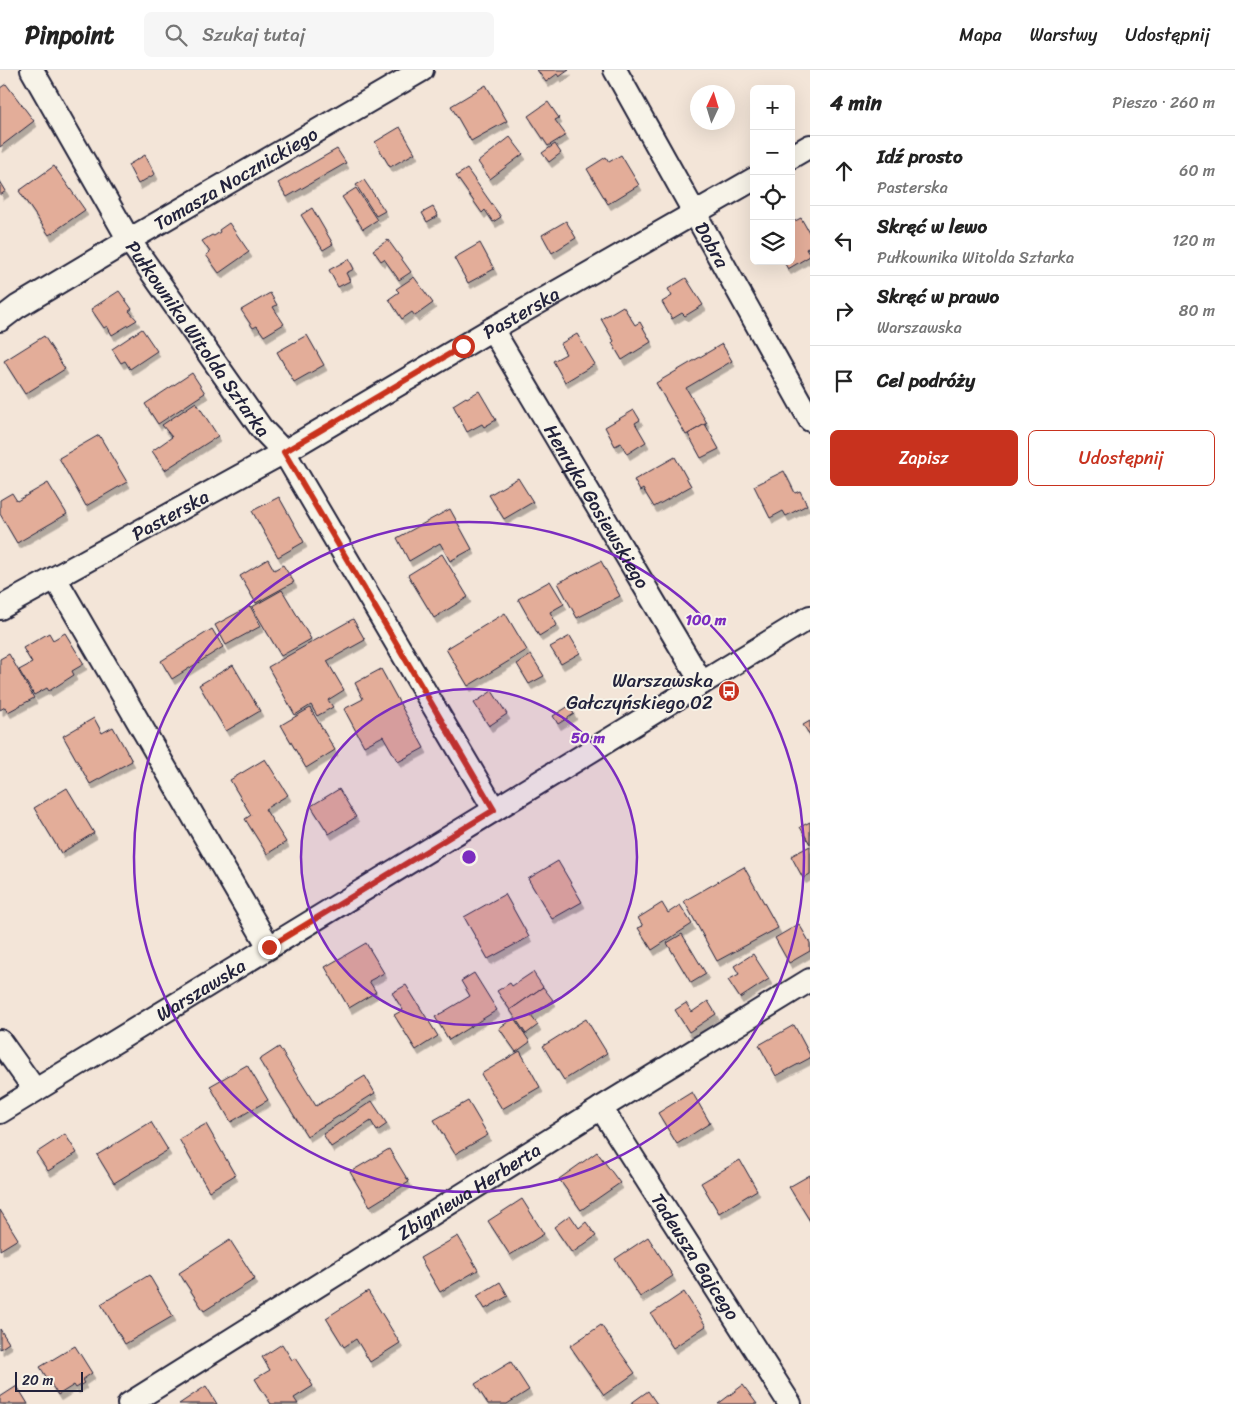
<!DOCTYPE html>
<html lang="pl">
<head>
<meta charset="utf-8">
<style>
  :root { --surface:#fff; --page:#f6f6f6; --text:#222; --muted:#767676; --line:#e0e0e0; --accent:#c8321e }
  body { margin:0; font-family:Sriracha,sans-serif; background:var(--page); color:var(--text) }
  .controls { position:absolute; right:15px; top:15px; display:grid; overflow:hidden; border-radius:8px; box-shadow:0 5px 20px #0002 }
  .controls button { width:45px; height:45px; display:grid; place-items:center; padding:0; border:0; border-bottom:1px solid var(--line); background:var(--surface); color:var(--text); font:25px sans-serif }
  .compass { position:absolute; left:690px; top:15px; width:45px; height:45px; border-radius:50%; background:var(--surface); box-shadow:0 5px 20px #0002; rotate:4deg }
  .scale { position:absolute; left:15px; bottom:12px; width:68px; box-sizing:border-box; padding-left:5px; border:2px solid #22223b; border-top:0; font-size:14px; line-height:18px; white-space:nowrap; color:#22223b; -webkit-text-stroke:4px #f7f3e8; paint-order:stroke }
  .stop { position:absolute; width:15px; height:15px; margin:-11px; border:4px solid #c8321e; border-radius:50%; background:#fff }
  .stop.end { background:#c8321e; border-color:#fff; box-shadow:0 1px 5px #0008 }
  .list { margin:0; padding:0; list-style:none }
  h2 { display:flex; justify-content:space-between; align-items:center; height:65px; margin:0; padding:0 20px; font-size:21px }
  h2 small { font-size:16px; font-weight:400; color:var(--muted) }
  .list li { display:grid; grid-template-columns:32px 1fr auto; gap:15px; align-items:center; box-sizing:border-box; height:70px; padding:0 20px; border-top:1px solid var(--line) }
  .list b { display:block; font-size:19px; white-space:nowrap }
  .list p { margin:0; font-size:16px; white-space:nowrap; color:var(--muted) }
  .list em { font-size:16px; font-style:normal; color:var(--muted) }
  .actions { display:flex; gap:10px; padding:15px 20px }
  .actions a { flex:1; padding:11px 0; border:1px solid var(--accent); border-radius:8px; text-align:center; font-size:18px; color:var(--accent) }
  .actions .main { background:var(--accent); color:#fff }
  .icon { flex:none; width:28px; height:28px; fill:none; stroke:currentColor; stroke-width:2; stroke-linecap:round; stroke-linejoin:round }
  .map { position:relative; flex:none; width:810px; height:1334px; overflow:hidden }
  header { display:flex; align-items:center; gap:30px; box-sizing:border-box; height:70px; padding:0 25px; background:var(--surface); border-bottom:1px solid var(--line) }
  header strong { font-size:24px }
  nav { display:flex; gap:28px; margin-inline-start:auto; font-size:18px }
  .search { width:350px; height:45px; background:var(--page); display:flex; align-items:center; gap:12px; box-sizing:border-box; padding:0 18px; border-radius:8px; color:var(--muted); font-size:19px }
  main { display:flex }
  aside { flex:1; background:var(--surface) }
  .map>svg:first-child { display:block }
</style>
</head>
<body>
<header>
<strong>Pinpoint</strong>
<div class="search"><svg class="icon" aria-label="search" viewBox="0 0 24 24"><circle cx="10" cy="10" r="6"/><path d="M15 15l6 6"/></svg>Szukaj tutaj</div>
<nav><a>Mapa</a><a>Warstwy</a><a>Udostępnij</a></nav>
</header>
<main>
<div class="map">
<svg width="810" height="1334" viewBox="0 0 810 1334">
  <defs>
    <filter id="shadow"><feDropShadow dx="3" dy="5.5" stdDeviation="0" flood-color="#0004"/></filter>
  </defs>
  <rect width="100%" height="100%" fill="#f3e5d8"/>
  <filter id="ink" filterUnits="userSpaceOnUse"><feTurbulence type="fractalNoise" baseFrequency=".02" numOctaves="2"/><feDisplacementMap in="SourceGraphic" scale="10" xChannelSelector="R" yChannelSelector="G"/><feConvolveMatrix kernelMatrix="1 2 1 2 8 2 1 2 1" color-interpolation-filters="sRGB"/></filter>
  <g filter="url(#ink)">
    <!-- building -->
    <g fill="#e3ad99" stroke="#22223b" filter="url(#shadow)">
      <polygon points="537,0 569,0 559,7 557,4 546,12"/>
      <polygon points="6,14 34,51 0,77 0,18"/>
      <polygon points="486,15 507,51 471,71 451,36"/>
      <polygon points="548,32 559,48 555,50 566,65 548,76 528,46"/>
      <polygon points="400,57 415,83 390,97 375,72"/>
      <polygon points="510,67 523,84 490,109 478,92"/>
      <polygon points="555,74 561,83 549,92 542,83"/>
      <polygon points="337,79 346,93 287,127 278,113"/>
      <polygon points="145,85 155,104 138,114 128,95"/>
      <polygon points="621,85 639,115 608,134 587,99 606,87 609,92"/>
      <polygon points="54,96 85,140 49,165 19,121"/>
      <polygon points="467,99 501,147 493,152 485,140 482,143 456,106"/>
      <polygon points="364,110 385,141 376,146 356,115"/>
      <polygon points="0,111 6,121 0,125"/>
      <polygon points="356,118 377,150 363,159 342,127"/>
      <polygon points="433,137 438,146 427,152 422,143"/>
      <polygon points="312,138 333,174 323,180 301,145"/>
      <polygon points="801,148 810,164 810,177 806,179 810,186 788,199 783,191 791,191 791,153"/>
      <polygon points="566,151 576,168 552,183 542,165"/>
      <polygon points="229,153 249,182 219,203 206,185 210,182 202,171 212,165 214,166 220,162 219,160"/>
      <polygon points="388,170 411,202 399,210 384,189 381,191 373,180"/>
      <polygon points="480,173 494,199 468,213 454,188"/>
      <polygon points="349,189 354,199 346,203 350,211 338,217 329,200"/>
      <polygon points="414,207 433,233 415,246 412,242 402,249 389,229 399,222 396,219"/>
      <polygon points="686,208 703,235 685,246 682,243 672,249 662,232 672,226 668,219"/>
      <polygon points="119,221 132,239 129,241 137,250 112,265 107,256 104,258 91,239"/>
      <polygon points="270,223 277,235 273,237 284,254 264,266 257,256 253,258 241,240"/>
      <polygon points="623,236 635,255 640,252 651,272 622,290 612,273 614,271 601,249"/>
      <polygon points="142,259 157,281 130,299 125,291 121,293 112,279"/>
      <polygon points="577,264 595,294 565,312 553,291 566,284 560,274"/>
      <polygon points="307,265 324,295 294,312 277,282"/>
      <polygon points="44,266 65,299 25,324 4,291"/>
      <polygon points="722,274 732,291 686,318 707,353 686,365 656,313"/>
      <polygon points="192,303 205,323 158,354 145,334"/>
      <polygon points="479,321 496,350 484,357 482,354 467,362 453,335 466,327 467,328"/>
      <polygon points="196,332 218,366 165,400 152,381 172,367 162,355"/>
      <polygon points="634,340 640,350 635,353 646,372 627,384 621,373 615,376 605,357"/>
      <polygon points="705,354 719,379 701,388 688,364"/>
      <polygon points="99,365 127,412 86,436 59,388"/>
      <polygon points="675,387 691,416 654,437 643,419 640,421 634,410"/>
      <polygon points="784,401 795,423 800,421 807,435 786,446 783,441 770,448 754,416"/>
      <polygon points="518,408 533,432 504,449 489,425"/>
      <polygon points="48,413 67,444 17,473 0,444 0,430 12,423 17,431"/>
      <polygon points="279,427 304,472 278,487 252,441"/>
      <polygon points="450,439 472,479 450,491 440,473 409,491 397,468"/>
      <polygon points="442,484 468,527 434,548 408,505"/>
      <polygon points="268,489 274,500 283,495 294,512 256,533 240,506"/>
      <polygon points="601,491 620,526 577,548 558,513"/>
      <polygon points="550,511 564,534 550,542 557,555 539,566 518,529"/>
      <polygon points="282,520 311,569 281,586 252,537"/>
      <polygon points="250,536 261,556 226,575 215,555"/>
      <polygon points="505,543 527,580 468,616 446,579"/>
      <polygon points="353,549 365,570 327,591 344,620 328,630 333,637 317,646 311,635 295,645 268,597"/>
      <polygon points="212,559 223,577 172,609 161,591"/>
      <polygon points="49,563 53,570 65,563 84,594 72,601 74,605 49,621 47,618 34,625 19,600 32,593 23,578"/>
      <polygon points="570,566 580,583 561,594 550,577"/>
      <polygon points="9,584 34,628 8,642 5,637 0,640 0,589"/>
      <polygon points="531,585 544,606 529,614 517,594"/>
      <polygon points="233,595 260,641 226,661 199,615"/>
      <polygon points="381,599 424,678 398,692 383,666 364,676 344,639 363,629 355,613"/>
      <polygon points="492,621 507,644 489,656 474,633"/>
      <polygon points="569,636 574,644 558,654 553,646"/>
      <polygon points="310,638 335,680 306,698 281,655"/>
      <polygon points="94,648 102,663 113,657 132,691 90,714 63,666"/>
      <polygon points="810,651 810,665 803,655"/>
      <polygon points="265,689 288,725 265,739 286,772 267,784 245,749 251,745 230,710"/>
      <polygon points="67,718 94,763 61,783 34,738"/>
      <polygon points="339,719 356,747 329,764 311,736"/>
      <polygon points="810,752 810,774 800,757"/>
      <polygon points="810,776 810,804 803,808 791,786"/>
      <polygon points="558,791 582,832 552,849 528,809"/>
      <polygon points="744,797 778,858 717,891 684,831"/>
      <polygon points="505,824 529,867 488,889 464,847"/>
      <polygon points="662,833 668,843 680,835 692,854 652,880 638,858 643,856 638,848"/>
      <polygon points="799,854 810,873 810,881 789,893 775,868"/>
      <polygon points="682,864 706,904 691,913 667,873"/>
      <polygon points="366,873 384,903 369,911 376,922 349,938 325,897"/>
      <polygon points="753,884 769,909 740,928 728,910 739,904 734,896"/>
      <polygon points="533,902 543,917 510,940 497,921 510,913 512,916"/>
      <polygon points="474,903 497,940 449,970 435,947 470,926 461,911"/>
      <polygon points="406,915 438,966 416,980 394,945 403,940 392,923"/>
      <polygon points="543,917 553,930 531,946 538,955 526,964 510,940"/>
      <polygon points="708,931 716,944 689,962 675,940 686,933 692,942"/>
      <polygon points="514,948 530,972 516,982 499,958"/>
      <polygon points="586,949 607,983 564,1010 543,976"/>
      <polygon points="794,955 810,985 810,988 776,1006 759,975"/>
      <polygon points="279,977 316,1036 365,1006 375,1023 307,1066 259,990"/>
      <polygon points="520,981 540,1017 502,1039 481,1004"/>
      <polygon points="247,995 268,1030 231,1052 210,1016"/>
      <polygon points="692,1022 710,1053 677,1074 658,1043"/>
      <polygon points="372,1031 387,1054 377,1061 371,1051 331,1077 323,1064"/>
      <polygon points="468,1031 488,1065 455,1084 434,1050"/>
      <polygon points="151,1052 168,1080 114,1113 97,1085"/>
      <polygon points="206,1054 235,1105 209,1121 179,1069"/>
      <polygon points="65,1064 77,1083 48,1101 36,1083"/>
      <polygon points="389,1079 409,1112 370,1136 350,1102"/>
      <polygon points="597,1082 620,1113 581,1140 559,1109"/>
      <polygon points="740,1090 757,1120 719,1143 701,1113"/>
      <polygon points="810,1105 810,1151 789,1117"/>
      <polygon points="522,1129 544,1164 510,1185 488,1151"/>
      <polygon points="0,1140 18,1169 0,1180"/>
      <polygon points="570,1145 579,1158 586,1152 596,1166 572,1183 554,1157"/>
      <polygon points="458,1166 478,1200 440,1222 420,1188"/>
      <polygon points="648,1167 673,1206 640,1227 615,1189"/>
      <polygon points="230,1170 255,1209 204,1241 179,1203"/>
      <polygon points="149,1205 173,1246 125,1274 101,1234"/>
      <polygon points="500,1212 508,1226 485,1239 477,1226"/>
      <polygon points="368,1221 400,1273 370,1292 356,1269 344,1277 326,1248"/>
      <polygon points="684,1222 706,1256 673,1278 651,1244"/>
      <polygon points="601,1255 635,1303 604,1325 570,1276"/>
      <polygon points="0,1259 9,1273 0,1279"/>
      <polygon points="282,1274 292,1290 295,1288 313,1316 294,1328 298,1334 271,1334 255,1309 270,1300 262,1287"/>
      <polygon points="75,1276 92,1303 82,1310 84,1313 76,1318 74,1315 58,1325 40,1297"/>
      <polygon points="511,1292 529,1320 507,1334 488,1334 475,1314"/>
      <polygon points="743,1315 757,1334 718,1334"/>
      <polygon points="17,1316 28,1334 0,1334 0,1327"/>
      <polygon points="206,1316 217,1334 179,1334"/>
      <polygon points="648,1321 657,1334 630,1334"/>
    </g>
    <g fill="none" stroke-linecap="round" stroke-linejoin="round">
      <!-- minor casing -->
      <g stroke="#22223b" stroke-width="26">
        <g id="minor">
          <path id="s1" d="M32,0L129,170L261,358L284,382L494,739"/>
          <path id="s2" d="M615,0L810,350"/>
          <polyline points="791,87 810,76"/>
          <path id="s3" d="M0,250L17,237L129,170L422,0"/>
          <path id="s4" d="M492,259L702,613"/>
          <polyline points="55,508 269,877"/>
          <path id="s5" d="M0,538L284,382L492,259L754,109"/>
          <polyline points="0,971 35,1020"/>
          <path id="s6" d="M601,1038L790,1334"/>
          <path id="s7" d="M0,1042L810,547"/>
          <path id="s8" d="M129,1334L601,1038L810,910"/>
        </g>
      </g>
      <!-- minor -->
      <use href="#minor" stroke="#f7f3e8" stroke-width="22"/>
    </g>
  </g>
  <g fill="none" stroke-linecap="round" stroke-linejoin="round" filter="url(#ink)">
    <!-- route -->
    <polyline stroke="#c8321e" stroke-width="6" points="269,877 494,740 284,382 463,276"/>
  </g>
  <!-- distance rings -->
  <circle cx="469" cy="787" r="168" fill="#7b2cbf" fill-opacity=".12"/>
  <g fill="none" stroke="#7b2cbf" stroke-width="2.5">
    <circle cx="469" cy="787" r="168"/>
    <circle cx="469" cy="787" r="335"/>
  </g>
  <!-- icons -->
  <defs>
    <g id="bus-disc" transform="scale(1.125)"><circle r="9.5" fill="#c8321e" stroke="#f7f3e8"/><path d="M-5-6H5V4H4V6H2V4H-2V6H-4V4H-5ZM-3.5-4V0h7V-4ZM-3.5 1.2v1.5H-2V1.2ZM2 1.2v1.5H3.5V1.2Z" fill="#fff"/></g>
  </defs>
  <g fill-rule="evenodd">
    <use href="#bus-disc" x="729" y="621"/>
  </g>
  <g text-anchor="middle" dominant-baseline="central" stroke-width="4" stroke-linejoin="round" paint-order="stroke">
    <!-- street labels -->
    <g font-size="19" fill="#22223b" stroke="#f7f3e8">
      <text stroke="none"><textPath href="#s3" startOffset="275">Tomasza Nocznickiego</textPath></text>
      <text stroke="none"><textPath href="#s2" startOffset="200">Dobra</textPath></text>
      <text stroke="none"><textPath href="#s5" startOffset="599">Pasterska</textPath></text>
      <text stroke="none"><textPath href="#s1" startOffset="316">Pułkownika Witolda Sztarka</textPath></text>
      <text stroke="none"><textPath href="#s4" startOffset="206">Henryka Gosiewskiego</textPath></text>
      <text stroke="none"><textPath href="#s5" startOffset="194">Pasterska</textPath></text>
      <text stroke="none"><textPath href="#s7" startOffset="235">Warszawska</textPath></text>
      <text stroke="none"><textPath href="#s8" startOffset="401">Zbigniewa Herberta</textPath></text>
      <text stroke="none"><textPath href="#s6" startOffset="176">Tadeusza Gajcego</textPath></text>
    </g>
    <!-- poi labels -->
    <g font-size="19" fill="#22223b" stroke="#f7f3e8" text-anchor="end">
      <text x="713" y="610">Warszawska<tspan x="713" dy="22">Gałczyńskiego 02</tspan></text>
    </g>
  </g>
  <circle cx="469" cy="787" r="8" fill="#7b2cbf" stroke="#f7f3e8" stroke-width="2.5"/>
  <g font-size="15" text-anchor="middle" font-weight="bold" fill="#7b2cbf" stroke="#f7f3e8" stroke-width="4" stroke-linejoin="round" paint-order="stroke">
    <text x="706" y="555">100 m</text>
    <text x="588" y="673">50 m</text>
  </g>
</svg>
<div class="controls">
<button>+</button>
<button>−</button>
<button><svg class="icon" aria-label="locate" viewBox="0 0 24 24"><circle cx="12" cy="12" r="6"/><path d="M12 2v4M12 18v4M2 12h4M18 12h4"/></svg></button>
<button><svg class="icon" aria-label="layers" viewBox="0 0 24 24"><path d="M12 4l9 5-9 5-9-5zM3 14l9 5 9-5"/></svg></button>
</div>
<svg class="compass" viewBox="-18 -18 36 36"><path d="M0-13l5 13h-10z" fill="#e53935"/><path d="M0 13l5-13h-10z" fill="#767676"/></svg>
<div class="scale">20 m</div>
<div class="stop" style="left:463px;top:276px"></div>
<div class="stop end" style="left:269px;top:877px"></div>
</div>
<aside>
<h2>4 min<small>Pieszo · 260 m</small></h2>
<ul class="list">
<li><svg class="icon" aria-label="ahead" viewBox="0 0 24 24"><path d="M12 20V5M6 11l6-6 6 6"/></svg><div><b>Idź prosto</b><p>Pasterska</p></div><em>60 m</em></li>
<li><svg class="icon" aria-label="left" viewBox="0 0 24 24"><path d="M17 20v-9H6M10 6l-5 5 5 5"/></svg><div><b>Skręć w lewo</b><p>Pułkownika Witolda Sztarka</p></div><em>120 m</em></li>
<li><svg class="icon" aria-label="right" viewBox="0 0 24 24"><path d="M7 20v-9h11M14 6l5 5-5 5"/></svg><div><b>Skręć w prawo</b><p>Warszawska</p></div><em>80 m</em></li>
<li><svg class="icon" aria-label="arrive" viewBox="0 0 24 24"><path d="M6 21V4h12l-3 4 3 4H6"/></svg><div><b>Cel podróży</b></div></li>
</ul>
<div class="actions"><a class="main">Zapisz</a><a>Udostępnij</a></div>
</aside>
</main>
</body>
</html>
